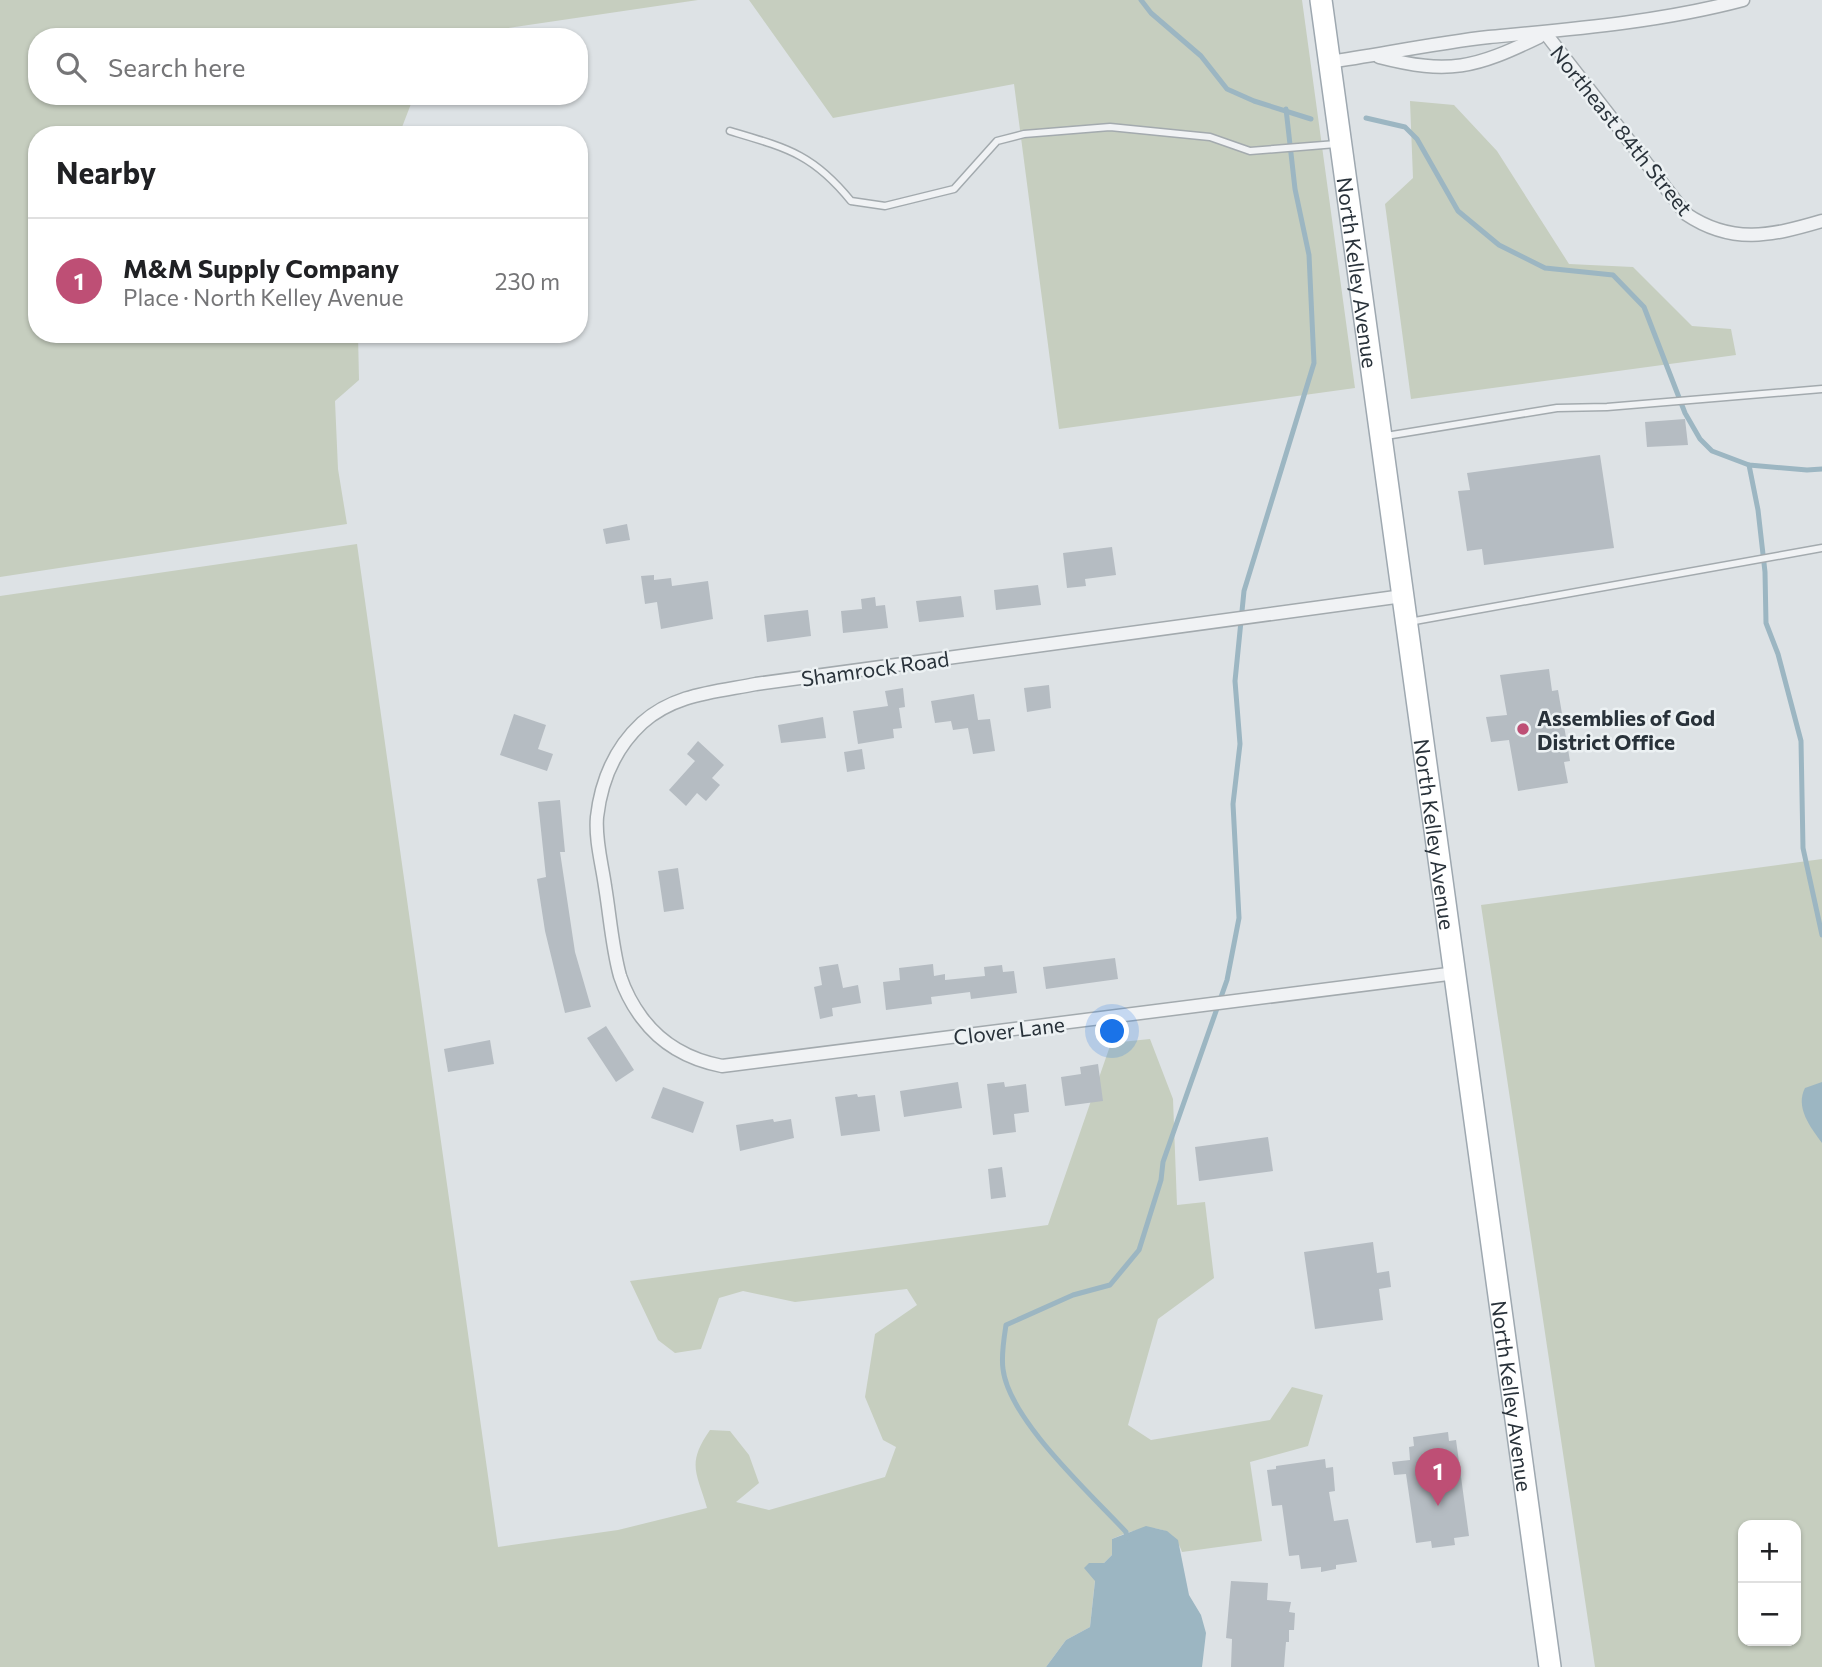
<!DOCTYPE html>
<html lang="en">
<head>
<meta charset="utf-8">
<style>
  :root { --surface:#fff; --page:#f6f6f6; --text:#202124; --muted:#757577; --line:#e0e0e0; --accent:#be4f75 }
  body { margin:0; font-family:Commissioner,sans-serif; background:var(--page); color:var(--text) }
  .controls { position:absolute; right:21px; bottom:21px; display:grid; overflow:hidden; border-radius:14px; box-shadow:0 2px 5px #0004 }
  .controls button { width:63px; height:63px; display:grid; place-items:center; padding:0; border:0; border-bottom:2px solid var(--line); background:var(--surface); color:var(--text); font:35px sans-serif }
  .you { position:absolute; left:1113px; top:1032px; width:24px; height:24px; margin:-18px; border:5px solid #fff; border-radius:50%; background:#1a73e8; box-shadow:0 0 0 10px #1a73e833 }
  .badge { display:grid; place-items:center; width:46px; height:46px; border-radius:50%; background:var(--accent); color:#fff; font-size:23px; font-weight:700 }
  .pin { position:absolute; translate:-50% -58px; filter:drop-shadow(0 2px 4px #0008) }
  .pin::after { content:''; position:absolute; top:37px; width:24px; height:21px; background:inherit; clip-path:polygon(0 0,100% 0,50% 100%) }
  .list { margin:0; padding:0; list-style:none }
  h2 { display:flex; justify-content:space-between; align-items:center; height:91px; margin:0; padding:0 28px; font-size:30px }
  h2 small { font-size:23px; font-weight:400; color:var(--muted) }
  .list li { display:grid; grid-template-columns:46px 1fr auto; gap:21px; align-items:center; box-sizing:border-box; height:126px; padding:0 28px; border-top:2px solid var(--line) }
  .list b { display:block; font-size:26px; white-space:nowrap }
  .list p { margin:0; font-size:23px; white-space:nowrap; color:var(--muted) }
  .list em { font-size:23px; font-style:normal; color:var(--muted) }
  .icon { flex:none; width:38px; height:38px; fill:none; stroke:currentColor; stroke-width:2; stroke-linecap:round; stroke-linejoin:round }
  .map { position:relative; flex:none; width:1822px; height:1667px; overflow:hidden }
  .search { position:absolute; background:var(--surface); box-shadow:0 2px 5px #0004; left:28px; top:28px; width:560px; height:77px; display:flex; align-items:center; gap:18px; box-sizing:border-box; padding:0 24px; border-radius:28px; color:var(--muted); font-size:26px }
  .panel { position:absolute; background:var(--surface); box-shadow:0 2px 5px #0004; left:28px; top:126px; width:560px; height:217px; border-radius:28px }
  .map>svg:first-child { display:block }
</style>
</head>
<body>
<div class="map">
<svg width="1822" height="1667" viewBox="0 0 1822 1667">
  <rect width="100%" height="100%" fill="#dde2e5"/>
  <!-- green -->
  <g fill="#c6cebf" fill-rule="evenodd">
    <polygon points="0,0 698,0 447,37 37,37 37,96 414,96 399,135 37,135 37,334 358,334 359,380 335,401 338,469 347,524 0,577"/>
    <polygon points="749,0 1302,0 1355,388 1059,429 1014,84 833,118"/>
    <polygon points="1410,101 1454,105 1497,151 1569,264 1633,267 1692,326 1731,329 1736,355 1411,399 1385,204 1413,178"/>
    <path d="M357,544L498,1547L618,1530L707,1508C697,1473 686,1464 710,1430L730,1431L749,1455L759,1483L736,1502L769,1510L885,1477L896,1447L883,1440L865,1397L875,1334L917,1305L907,1289L795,1302L743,1291L719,1298L701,1349L675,1353L658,1340L630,1281L1048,1225L1111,1043L1150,1039L1173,1099L1177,1205L1205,1202L1214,1278L1158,1319L1128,1425L1151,1440L1270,1420L1292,1387L1323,1395L1308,1446L1250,1462L1262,1541L1182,1552C1171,1518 1138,1527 1112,1539V1555L1104,1563H1089L1095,1580L1090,1627L1066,1640L1046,1667H0V596Z"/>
    <path d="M1822,859V1667H1595L1481,905ZM1743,1525H1796V1641H1743Z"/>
  </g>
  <!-- water -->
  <g fill="#9cb6c2">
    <path d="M1822,1082V1143C1810,1127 1795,1107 1805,1088Z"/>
    <polygon points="1146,1526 1167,1531 1178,1540 1189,1595 1201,1615 1206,1633 1202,1667 1046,1667 1066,1640 1090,1627 1095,1581 1084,1568 1089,1563 1104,1563 1112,1555 1112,1539"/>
  </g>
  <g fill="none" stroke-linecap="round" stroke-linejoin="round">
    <!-- stream -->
    <g stroke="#9cb6c2" stroke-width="5">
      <polyline points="1141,0 1151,13 1201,56 1227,89 1254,101 1311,119"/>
      <polyline points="1366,118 1405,127 1417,139 1458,211 1499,245 1545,268 1613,275 1644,307 1685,413 1700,439 1712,451 1749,465 1807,470 1822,469"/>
      <polyline points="1749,465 1758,510 1765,572 1766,623 1778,654 1801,741 1803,848 1822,935"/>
      <path d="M1127,1538L1126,1532C1091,1494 1009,1420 1003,1369C1001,1355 1004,1338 1006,1325L1073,1295L1110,1285L1139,1250L1161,1180L1163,1162L1227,980L1239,918L1233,804L1240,744L1235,681L1244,591L1314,363L1309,255L1295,189L1286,109"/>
    </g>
  </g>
  <!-- building -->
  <g fill="#b5bcc2">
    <polygon points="1685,419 1688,445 1647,447 1645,422"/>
    <polygon points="1600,455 1614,548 1484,565 1482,549 1467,551 1458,491 1470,490 1467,473"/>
    <polygon points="627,524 630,540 606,544 603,529"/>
    <polygon points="1112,547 1116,575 1085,579 1086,586 1067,588 1063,553"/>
    <polygon points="654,575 654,580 671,578 672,586 708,581 713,619 661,629 657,602 645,604 641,576"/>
    <polygon points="1038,585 1041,605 996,610 994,590"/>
    <polygon points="961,596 964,617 919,622 916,601"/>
    <polygon points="875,597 876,606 885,605 888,628 843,633 841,611 862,609 861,599"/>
    <polygon points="808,610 811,636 767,642 764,615"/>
    <polygon points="1549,669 1552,691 1558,690 1570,761 1564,762 1568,783 1518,791 1509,740 1491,742 1486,717 1507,715 1500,675"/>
    <polygon points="1049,685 1051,708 1027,712 1024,688"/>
    <polygon points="903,688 905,707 899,708 902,728 893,729 894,738 858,744 853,711 888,706 885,691"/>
    <polygon points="974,694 978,720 990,719 995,751 973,754 968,728 953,730 951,721 935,723 931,701"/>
    <polygon points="514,714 546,725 538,749 553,754 547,771 500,755"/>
    <polygon points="823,717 826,738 781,743 778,725"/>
    <polygon points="698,741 724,765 712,778 720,785 706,801 697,793 686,806 669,790 695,761 687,754"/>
    <polygon points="862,749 865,769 847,772 844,752"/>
    <polygon points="560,800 565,852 560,852 575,952 591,1007 565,1013 545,931 537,879 546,877 538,802"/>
    <polygon points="678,868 684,909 664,912 658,871"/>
    <polygon points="1115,958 1118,979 1046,989 1043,967"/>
    <polygon points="838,964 843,988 858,985 861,1003 832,1008 833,1016 820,1019 814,987 822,985 819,967"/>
    <polygon points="933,964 934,976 945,974 945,980 985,976 984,967 1002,965 1003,972 1014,971 1017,993 971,999 970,992 931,997 932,1004 886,1010 883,982 900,980 899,968"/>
    <polygon points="606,1026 634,1070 616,1082 587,1038"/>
    <polygon points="490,1040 494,1064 448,1072 444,1049"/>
    <polygon points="1098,1064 1103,1101 1065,1106 1061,1077 1081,1074 1080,1067"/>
    <polygon points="958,1082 962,1108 904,1117 900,1091"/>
    <polygon points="1004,1082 1005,1087 1026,1084 1029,1112 1014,1114 1016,1132 993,1135 987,1084"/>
    <polygon points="663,1087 704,1102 693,1133 651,1118"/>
    <polygon points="857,1094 858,1097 875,1095 880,1131 841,1136 835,1097"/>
    <polygon points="773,1119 774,1122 791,1119 794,1138 740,1151 736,1125"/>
    <polygon points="1268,1137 1273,1171 1199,1181 1195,1147"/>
    <polygon points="1002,1167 1006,1197 991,1199 988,1169"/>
    <polygon points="1373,1242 1377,1273 1389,1271 1391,1287 1379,1289 1383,1320 1315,1329 1304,1252"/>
    <polygon points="1448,1432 1449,1441 1456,1440 1469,1536 1454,1538 1455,1545 1432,1548 1431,1541 1416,1543 1406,1474 1394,1475 1392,1462 1410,1460 1409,1447 1414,1446 1413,1437"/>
    <polygon points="1325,1459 1326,1468 1333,1467 1335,1491 1329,1492 1334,1521 1348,1519 1357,1562 1336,1565 1336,1569 1321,1572 1321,1567 1301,1569 1299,1555 1289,1556 1282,1505 1272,1506 1267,1470 1276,1469 1276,1466"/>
    <polygon points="1231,1581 1268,1583 1267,1600 1291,1602 1289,1612 1295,1613 1294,1630 1289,1630 1289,1642 1286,1642 1284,1667 1231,1667 1232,1639 1226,1638"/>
  </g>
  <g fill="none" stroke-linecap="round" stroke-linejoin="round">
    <!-- lane casing -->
    <g stroke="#a3aaae" stroke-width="9">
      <g id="lane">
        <path d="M730,131C787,148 813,154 851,201L885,206L954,189L997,141L1024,134L1110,127L1210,137L1250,151L1336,144"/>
        <polyline points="1386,436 1557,408 1607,407 1822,389"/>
        <polyline points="1409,622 1822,548"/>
      </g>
    </g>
    <!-- street casing -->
    <g stroke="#a3aaae" stroke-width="15">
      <g id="street">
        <path d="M1546,34L1686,214C1732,245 1771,236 1822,221"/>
        <path d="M1379,57C1449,75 1475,68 1539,37"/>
        <path d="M1330,62C1383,54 1436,43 1489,37C1574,29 1660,22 1743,0"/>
        <path d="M1403,596L756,684C715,692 674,694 642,723C615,748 601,782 597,817C595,840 602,864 605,886C610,916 612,947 620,976C625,991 633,1006 642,1018C662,1045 691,1060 722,1066L1456,973"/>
      </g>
    </g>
    <!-- primary casing -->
    <g stroke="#9ea8b0" stroke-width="24">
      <g id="primary">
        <path id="s1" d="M1321,0L1550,1667"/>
      </g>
    </g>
    <!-- lane -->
    <use href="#lane" stroke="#f0f2f4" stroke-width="6"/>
    <!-- street -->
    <use href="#street" stroke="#f0f2f4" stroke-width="12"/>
    <!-- primary -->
    <use href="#primary" stroke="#fff" stroke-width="21"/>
  </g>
  <!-- markers -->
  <circle fill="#be4f75" stroke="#ecf1f3" stroke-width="2.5" cx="1523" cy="729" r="7"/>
  <g text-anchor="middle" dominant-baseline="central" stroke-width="5" stroke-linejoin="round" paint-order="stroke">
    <!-- street labels -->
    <g font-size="21" fill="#29323a" stroke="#ecf1f3">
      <text transform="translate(1622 130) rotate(51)">Northeast 84th Street</text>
      <text stroke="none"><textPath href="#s1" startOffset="275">North Kelley Avenue</textPath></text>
      <text transform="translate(875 668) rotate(-8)">Shamrock Road</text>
      <text stroke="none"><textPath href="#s1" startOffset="842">North Kelley Avenue</textPath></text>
      <text transform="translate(1009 1030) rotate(-7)">Clover Lane</text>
      <text stroke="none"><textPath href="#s1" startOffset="1409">North Kelley Avenue</textPath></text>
    </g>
    <!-- poi labels -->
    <g font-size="21" font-weight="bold" fill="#29323a" stroke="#ecf1f3" text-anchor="start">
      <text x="1537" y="717">Assemblies of God<tspan x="1537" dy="24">District Office</tspan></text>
    </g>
  </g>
</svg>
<div class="controls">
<button>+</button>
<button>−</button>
</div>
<div class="you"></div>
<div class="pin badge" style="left:1438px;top:1506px">1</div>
<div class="search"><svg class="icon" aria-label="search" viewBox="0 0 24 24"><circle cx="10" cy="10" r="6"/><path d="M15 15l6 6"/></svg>Search here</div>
<section class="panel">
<h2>Nearby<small></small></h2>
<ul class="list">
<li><span class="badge">1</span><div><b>M&amp;M Supply Company</b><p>Place · North Kelley Avenue</p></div><em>230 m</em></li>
</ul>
</section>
</div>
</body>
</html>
